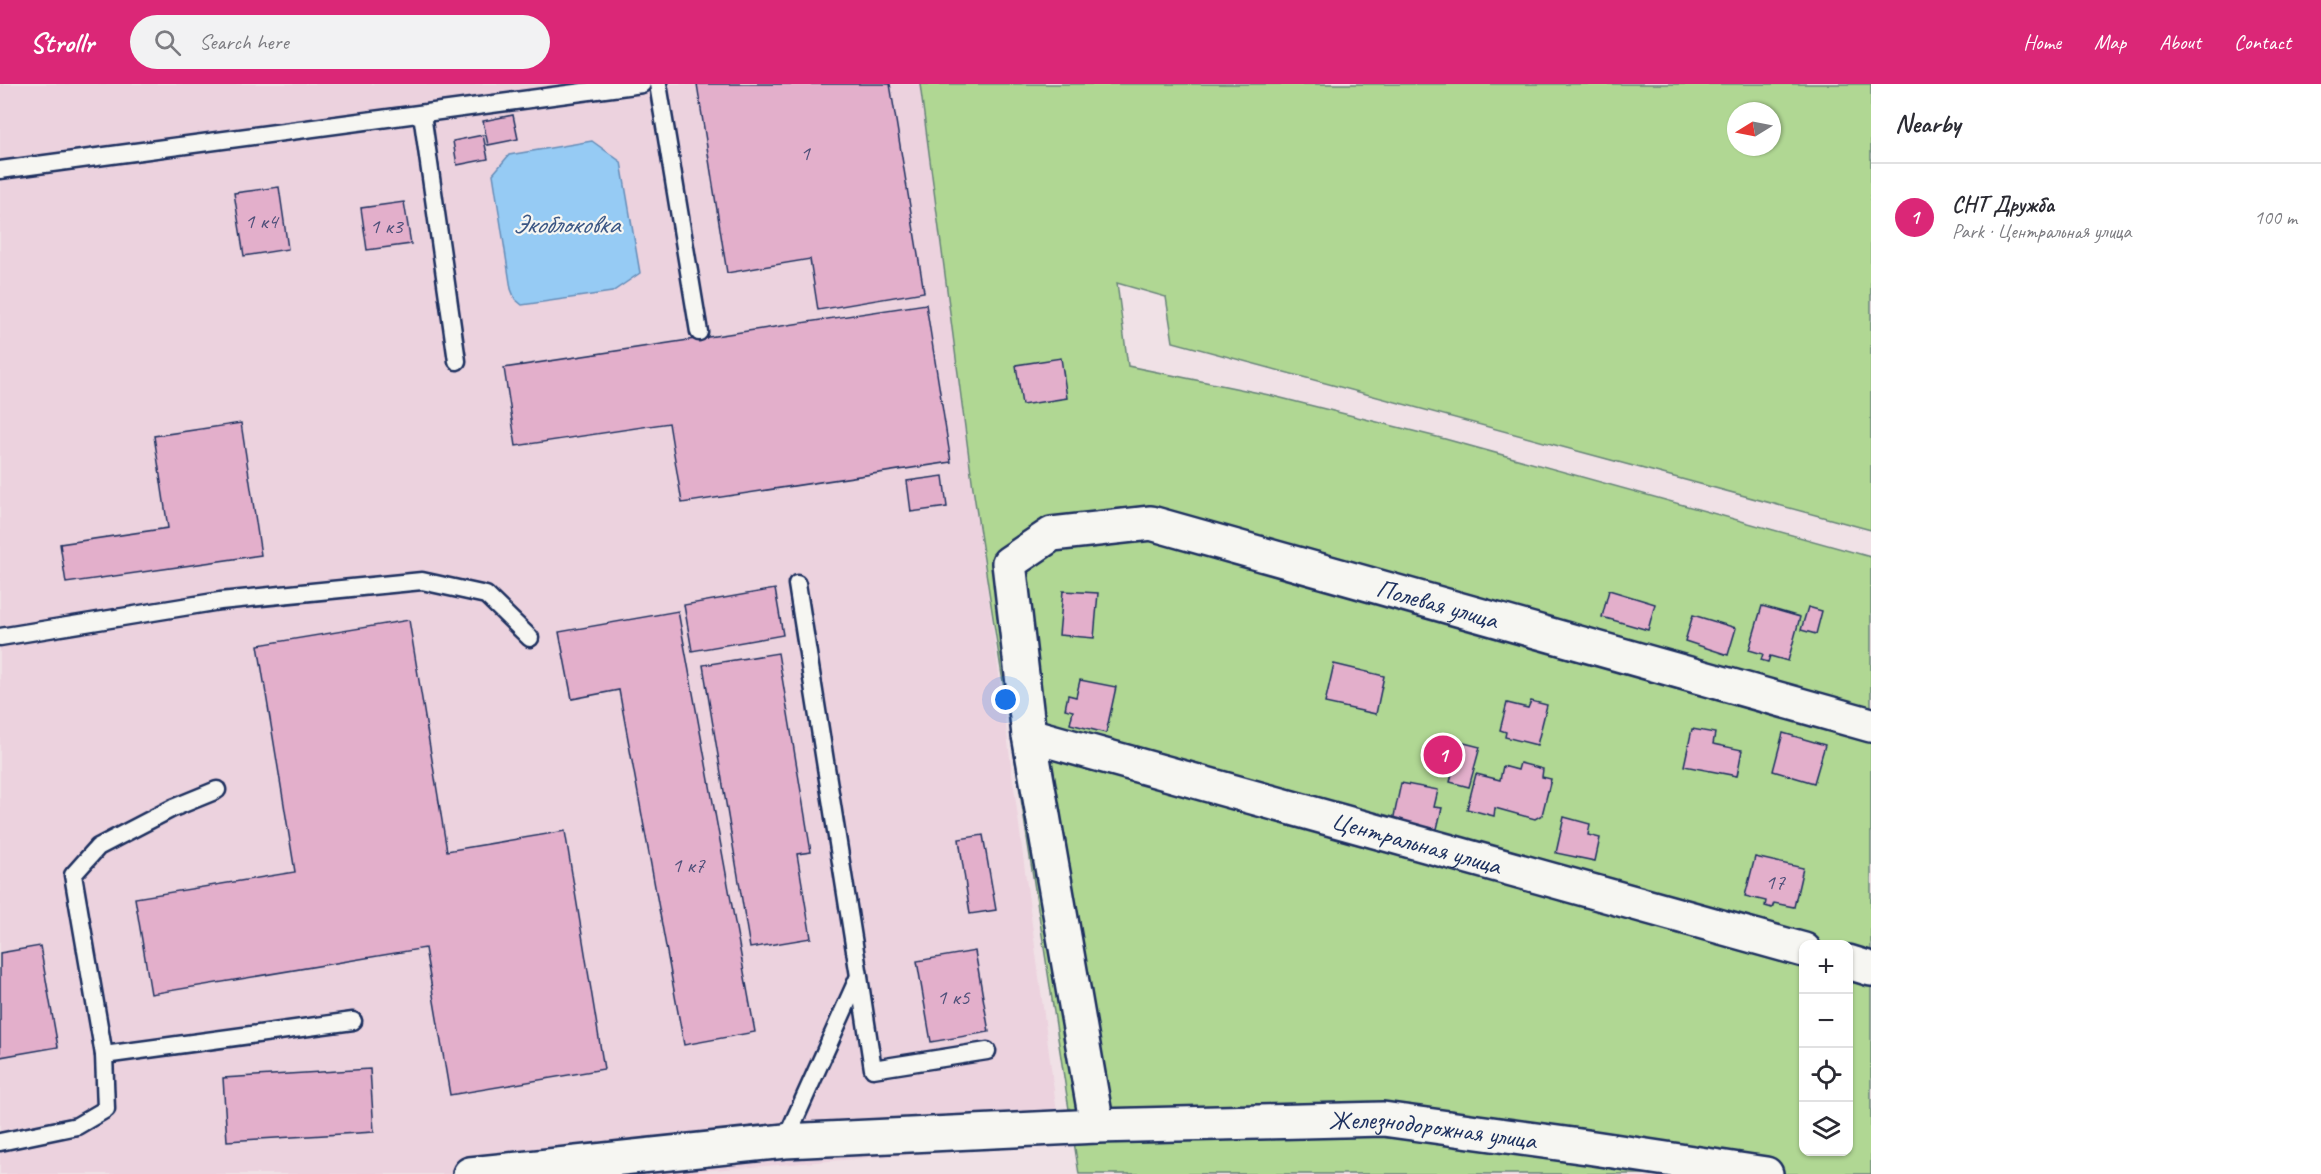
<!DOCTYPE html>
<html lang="en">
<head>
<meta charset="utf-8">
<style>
  :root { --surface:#fff; --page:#f2f2f3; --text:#2b2b33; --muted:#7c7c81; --line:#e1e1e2; --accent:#db2777 }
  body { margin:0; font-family:Caveat,sans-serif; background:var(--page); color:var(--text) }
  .controls { position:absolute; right:18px; bottom:18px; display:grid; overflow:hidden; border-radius:12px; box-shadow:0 2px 4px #0004 }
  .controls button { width:54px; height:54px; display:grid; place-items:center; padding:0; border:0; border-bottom:2px solid var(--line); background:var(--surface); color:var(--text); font:30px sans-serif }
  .compass { position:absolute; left:1727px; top:18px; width:54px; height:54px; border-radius:50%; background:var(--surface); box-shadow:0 2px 4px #0004; rotate:260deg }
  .you { position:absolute; left:1006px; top:616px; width:21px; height:21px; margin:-15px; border:4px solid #fff; border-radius:50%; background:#1a73e8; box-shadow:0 0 0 9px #1a73e833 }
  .badge { display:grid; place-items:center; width:39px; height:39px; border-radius:50%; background:var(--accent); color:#fff; font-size:20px; font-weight:700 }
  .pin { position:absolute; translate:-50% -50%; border:3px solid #fff; box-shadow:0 2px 6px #0006 }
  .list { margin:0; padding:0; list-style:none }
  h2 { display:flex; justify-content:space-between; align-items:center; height:78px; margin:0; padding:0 24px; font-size:26px }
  h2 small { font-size:20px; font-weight:400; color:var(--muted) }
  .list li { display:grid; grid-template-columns:39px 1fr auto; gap:18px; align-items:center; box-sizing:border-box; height:108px; padding:0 24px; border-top:2px solid var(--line) }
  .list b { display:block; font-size:22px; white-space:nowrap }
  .list p { margin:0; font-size:20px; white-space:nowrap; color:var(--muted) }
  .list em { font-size:20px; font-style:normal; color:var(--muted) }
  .icon { flex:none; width:33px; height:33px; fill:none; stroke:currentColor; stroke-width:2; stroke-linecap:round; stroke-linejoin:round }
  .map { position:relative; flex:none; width:1871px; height:1090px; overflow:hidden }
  header { display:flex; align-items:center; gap:36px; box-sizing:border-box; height:84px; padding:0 30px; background:var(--accent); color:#fff }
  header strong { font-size:28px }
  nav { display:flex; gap:33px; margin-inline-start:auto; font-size:21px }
  .search { width:420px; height:54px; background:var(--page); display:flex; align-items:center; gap:15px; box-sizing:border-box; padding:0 21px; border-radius:33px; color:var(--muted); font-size:22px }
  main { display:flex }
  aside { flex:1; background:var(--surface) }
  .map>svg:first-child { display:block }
</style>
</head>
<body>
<header>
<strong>Strollr</strong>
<div class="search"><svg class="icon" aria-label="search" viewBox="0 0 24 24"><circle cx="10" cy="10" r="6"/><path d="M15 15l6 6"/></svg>Search here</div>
<nav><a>Home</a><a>Map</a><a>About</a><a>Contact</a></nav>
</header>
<main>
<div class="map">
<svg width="1871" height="1090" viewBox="0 0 1871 1090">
  <rect width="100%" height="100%" fill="#f0e1e6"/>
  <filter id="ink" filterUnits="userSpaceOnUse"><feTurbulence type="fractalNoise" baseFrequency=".0167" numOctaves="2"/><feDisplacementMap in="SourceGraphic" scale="12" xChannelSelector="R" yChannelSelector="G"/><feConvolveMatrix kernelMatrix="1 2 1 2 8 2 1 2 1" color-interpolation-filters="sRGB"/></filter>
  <g filter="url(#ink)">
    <!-- built -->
    <polygon fill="#ecd2de" points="0,0 921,0 1061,1059 660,1090 0,1090"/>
    <!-- green -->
    <path fill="#b0d793" stroke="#668378" stroke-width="1.5" fill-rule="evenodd" d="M920,0H1871V446L1173,258L1166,213L1117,199L1128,282L1269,311L1445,355L1871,473V1090H1079L973,404ZM1736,27H1772V63H1736ZM1804,860H1848V1068H1804Z"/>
    <!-- water -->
    <polygon fill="#96cbf4" stroke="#658db8" stroke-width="1.5" points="592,57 621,78 640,189 612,208 522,221 515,215 511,205 493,90 509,71"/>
    <!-- building -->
    <g fill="#e3afcb" stroke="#1b2f5e" stroke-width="1.5">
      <polygon points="697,0 890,0 924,208 818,226 810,175 727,189"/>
      <polygon points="513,31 518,55 488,61 483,37"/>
      <polygon points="483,51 488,75 457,81 453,57"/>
      <polygon points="279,103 288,165 244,172 234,109"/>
      <polygon points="404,118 411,160 367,166 361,124"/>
      <polygon points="926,220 951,378 682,419 669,339 516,362 504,284"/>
      <polygon points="1061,274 1067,314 1022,321 1016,281"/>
      <polygon points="241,339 261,471 66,499 60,460 168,444 154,352"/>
      <polygon points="943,392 947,423 911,428 907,397"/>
      <polygon points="775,505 783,551 692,567 684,521"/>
      <polygon points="1609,506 1655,520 1648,546 1602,533"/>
      <polygon points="1063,507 1098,509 1094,554 1059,551"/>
      <polygon points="1762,522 1800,533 1788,577 1770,572 1768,578 1761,576 1763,570 1749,566"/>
      <polygon points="1808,523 1822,527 1816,550 1801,546"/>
      <polygon points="678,527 755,948 684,961 619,606 572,615 559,548"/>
      <polygon points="1693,531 1736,544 1728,571 1685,557"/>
      <polygon points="409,536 447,767 565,747 604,985 450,1011 425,864 151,910 135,814 295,788 258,561"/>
      <polygon points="778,569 811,768 797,770 811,854 750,864 703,581"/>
      <polygon points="1334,580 1384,592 1376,630 1325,619"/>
      <polygon points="1080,596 1116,603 1106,649 1070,640 1073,627 1065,625 1068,611 1076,613"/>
      <polygon points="1531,617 1547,621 1537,661 1505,653 1506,648 1500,646 1507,619 1528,624"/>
      <polygon points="1692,645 1715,649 1713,660 1742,666 1737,692 1684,682"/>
      <polygon points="1783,649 1825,661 1814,699 1773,687"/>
      <polygon points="1460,658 1480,663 1469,703 1450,698"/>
      <polygon points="1520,679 1543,685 1542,693 1551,695 1542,731 1535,735 1495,724 1494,732 1467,725 1476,690 1500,696 1503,682 1518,686"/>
      <polygon points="1401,699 1438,706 1434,723 1442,724 1437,745 1393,737"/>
      <polygon points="1564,733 1590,740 1588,751 1600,754 1595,777 1556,769"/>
      <polygon points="983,751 996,826 970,830 959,755"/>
      <polygon points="1755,773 1803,784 1794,823 1774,819 1772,824 1765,822 1766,817 1745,812"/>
      <polygon points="40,862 58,963 0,973 0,869"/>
      <polygon points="975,867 989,948 931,958 917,877"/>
      <polygon points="370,985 374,1048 227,1057 223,994"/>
    </g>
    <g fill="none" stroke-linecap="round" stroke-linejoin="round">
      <!-- lane casing -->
      <g stroke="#1b2f5e" stroke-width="21">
        <g id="lane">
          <polyline points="658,0 699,248"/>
          <polyline points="422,30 457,277"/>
          <polyline points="0,86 642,0"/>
          <polyline points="0,553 220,517 422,497 486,511 530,554"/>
          <polyline points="859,893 873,985 987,967"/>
          <polyline points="104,971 353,937"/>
          <polyline points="785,1057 859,892 797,500"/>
          <polyline points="0,1058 77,1042 106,1025 104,971 73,791 98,763 173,724 217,706"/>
        </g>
      </g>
      <!-- street casing -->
      <g stroke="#1b2f5e" stroke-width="38">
        <g id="street">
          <path id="s1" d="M1029,651L1804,866"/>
          <polyline points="1848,878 1871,885"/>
          <path id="s2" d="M1097,1042L1383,1035L1587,1063L1766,1090"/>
          <path id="s3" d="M470,1090L785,1057L1097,1042L1029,651L1009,479L1052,450L1151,439L1871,641"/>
        </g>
      </g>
      <!-- lane -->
      <use href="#lane" stroke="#f6f6f2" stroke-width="16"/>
      <!-- street -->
      <use href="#street" stroke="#f6f6f2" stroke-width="33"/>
    </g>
  </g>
  <g text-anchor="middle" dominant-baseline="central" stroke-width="4.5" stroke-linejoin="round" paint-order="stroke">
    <!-- number labels -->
    <g font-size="22" fill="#4d4f79">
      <text x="805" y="69">1</text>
      <text x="261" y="137">1 к4</text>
      <text x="386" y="142">1 к3</text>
      <text x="688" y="781">1 к7</text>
      <text x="1775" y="798">17</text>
      <text x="953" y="913">1 к5</text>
    </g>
    <!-- street labels -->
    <g font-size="26" fill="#1b2f5e" stroke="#f6f6f2">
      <text stroke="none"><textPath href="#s3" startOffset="1648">Полевая улица</textPath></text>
      <text stroke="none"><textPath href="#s1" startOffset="402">Центральная улица</textPath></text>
      <text stroke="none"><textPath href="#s2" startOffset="336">Железнодорожная улица</textPath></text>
    </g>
    <!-- water labels -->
    <g font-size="27" font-style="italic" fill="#3a5684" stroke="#f6f6f2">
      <text x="566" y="140">Экоблоковка</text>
    </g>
  </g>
</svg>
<div class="controls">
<button>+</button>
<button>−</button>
<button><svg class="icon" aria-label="locate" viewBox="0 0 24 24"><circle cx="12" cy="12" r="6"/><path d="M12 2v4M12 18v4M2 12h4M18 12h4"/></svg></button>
<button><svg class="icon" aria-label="layers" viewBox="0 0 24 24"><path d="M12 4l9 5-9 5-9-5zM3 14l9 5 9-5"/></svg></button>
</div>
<svg class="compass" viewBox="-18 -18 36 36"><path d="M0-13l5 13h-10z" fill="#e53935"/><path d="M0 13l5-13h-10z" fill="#7c7c81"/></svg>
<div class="you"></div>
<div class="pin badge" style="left:1443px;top:671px">1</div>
</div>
<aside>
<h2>Nearby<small></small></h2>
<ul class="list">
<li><span class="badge">1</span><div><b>СНТ Дружба</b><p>Park · Центральная улица</p></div><em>100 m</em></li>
</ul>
</aside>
</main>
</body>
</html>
